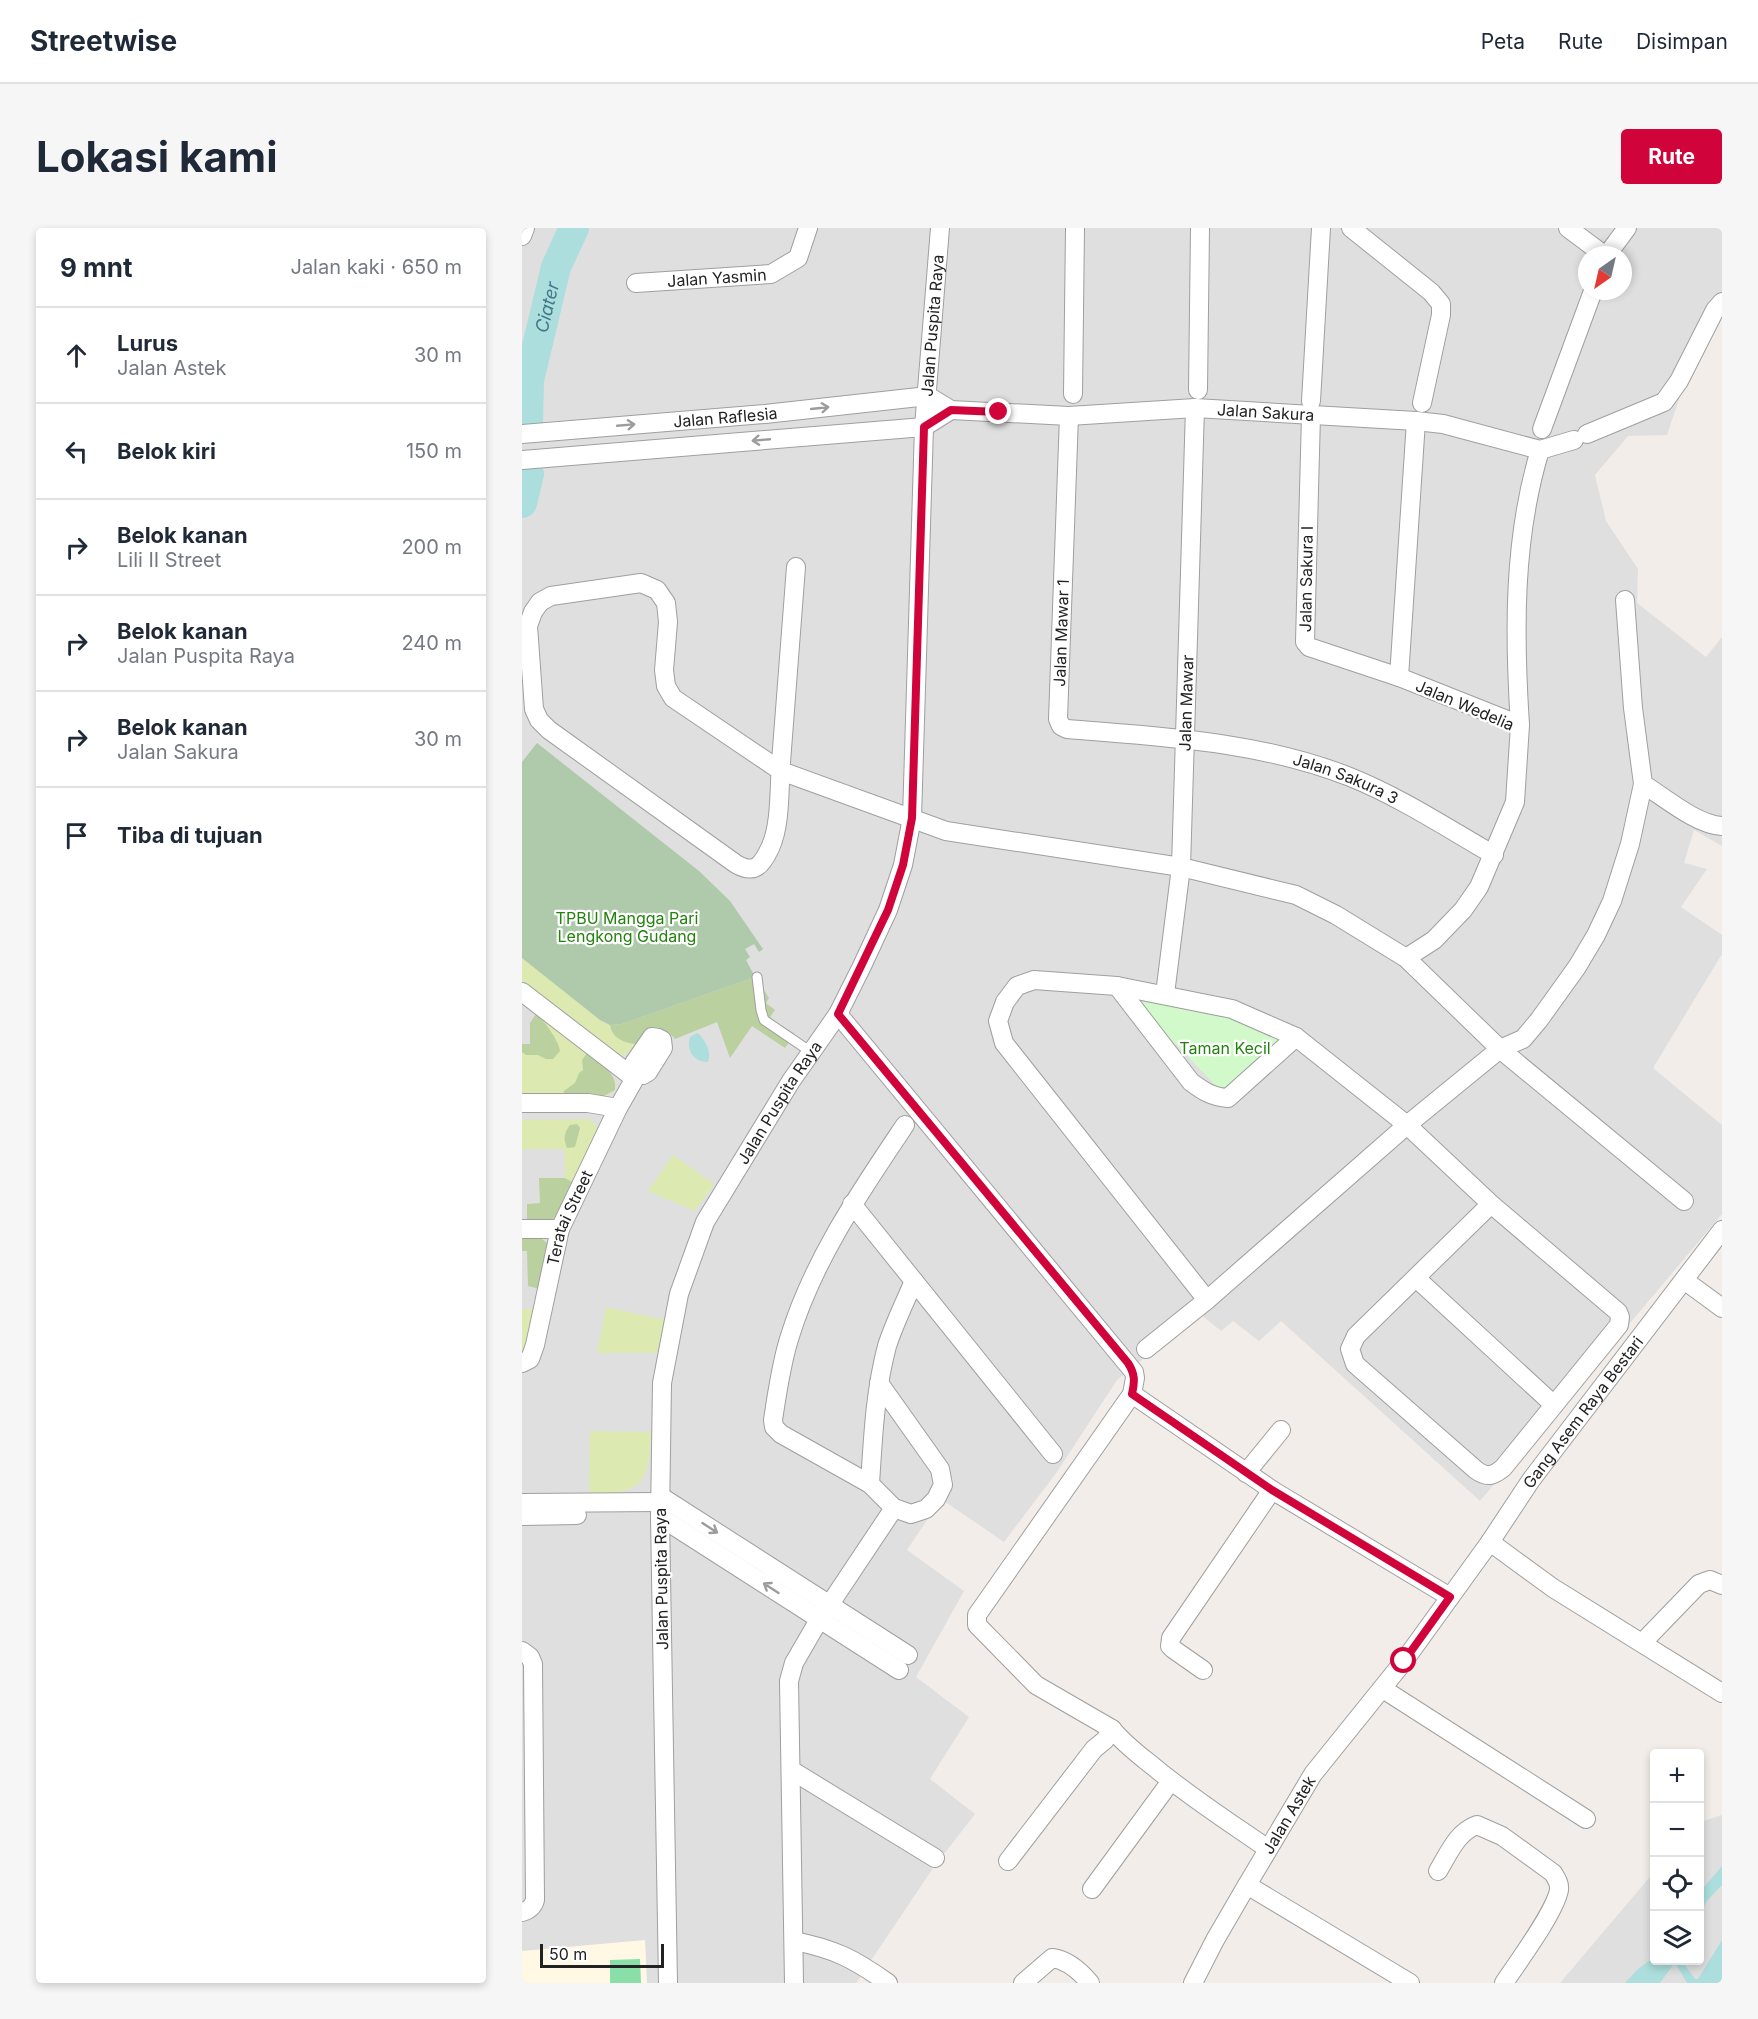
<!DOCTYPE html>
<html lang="id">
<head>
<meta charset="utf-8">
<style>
  :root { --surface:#fff; --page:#f6f6f7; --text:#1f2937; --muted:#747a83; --line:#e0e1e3; --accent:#d0043a }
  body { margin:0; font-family:Inter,sans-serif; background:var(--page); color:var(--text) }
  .controls { position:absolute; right:18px; bottom:18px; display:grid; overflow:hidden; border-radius:6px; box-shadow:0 3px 9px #0003 }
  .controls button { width:54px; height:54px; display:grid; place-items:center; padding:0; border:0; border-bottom:2px solid var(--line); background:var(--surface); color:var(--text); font:30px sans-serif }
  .compass { position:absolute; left:1056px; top:18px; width:54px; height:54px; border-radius:50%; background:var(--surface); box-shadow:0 3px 9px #0003; rotate:214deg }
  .scale { position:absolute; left:18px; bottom:15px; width:124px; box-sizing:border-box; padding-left:6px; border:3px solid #222; border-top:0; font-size:16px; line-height:21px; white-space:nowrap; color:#222; -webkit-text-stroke:4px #fff; paint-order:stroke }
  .stop { position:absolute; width:18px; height:18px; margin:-14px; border:4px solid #d0043a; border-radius:50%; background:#fff }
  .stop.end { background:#d0043a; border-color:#fff; box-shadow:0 2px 6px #0008 }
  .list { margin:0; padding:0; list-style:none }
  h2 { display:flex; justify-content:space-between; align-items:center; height:78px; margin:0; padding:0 24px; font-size:26px }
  h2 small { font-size:20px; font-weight:400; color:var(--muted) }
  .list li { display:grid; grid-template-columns:39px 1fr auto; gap:18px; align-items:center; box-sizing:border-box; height:96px; padding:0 24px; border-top:2px solid var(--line) }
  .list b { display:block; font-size:22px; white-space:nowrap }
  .list p { margin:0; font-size:20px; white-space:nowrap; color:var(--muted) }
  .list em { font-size:20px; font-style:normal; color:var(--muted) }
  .icon { flex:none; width:33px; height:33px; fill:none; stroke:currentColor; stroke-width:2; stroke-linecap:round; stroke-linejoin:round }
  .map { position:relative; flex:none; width:1200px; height:1755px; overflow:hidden; border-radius:6px }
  header { display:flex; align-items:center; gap:36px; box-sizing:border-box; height:84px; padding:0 30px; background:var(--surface); border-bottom:2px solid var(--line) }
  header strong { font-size:28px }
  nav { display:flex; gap:33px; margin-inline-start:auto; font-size:21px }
  .intro { display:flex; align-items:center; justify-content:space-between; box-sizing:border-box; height:144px; padding:0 36px }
  h1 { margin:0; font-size:42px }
  .button { padding:15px 27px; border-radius:6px; background:var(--accent); color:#fff; font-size:21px; font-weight:700 }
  main { display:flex; gap:36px; padding:0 36px }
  aside { flex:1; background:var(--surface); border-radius:6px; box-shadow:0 3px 9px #0003 }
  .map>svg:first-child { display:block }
</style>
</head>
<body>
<header>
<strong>Streetwise</strong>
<nav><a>Peta</a><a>Rute</a><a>Disimpan</a></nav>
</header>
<div class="intro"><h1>Lokasi kami</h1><a class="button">Rute</a></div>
<main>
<aside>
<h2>9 mnt<small>Jalan kaki · 650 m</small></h2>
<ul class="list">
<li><svg class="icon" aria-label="ahead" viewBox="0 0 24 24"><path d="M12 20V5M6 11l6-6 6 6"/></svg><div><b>Lurus</b><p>Jalan Astek</p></div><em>30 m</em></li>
<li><svg class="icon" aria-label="left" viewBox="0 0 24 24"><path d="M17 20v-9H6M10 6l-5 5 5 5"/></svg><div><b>Belok kiri</b></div><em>150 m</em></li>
<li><svg class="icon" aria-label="right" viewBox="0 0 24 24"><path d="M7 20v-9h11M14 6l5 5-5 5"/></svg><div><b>Belok kanan</b><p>Lili II Street</p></div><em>200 m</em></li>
<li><svg class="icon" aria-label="right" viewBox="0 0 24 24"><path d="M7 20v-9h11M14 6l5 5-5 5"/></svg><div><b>Belok kanan</b><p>Jalan Puspita Raya</p></div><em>240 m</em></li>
<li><svg class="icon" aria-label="right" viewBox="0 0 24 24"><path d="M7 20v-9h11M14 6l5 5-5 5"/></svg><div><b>Belok kanan</b><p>Jalan Sakura</p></div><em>30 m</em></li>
<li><svg class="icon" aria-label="arrive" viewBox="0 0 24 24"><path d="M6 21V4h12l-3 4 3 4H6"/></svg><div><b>Tiba di tujuan</b></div></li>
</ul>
</aside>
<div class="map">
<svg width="1200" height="1755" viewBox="0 0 1200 1755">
  <rect width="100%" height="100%" fill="#f2ede9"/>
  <!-- residential -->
  <g fill="#e0dfdf" fill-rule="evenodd">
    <path d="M0,0H1200V86L1174,121L1145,207L1106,208L1073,247L1084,293L1116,341L1115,375L1184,429L1200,409V618L1172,602L1162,635L1185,641L1159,679L1200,707V726L1131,840L1200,897V986L958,1273L759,1093L737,1113L711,1093L699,1103L678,1086L595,1152L535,1244L482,1314L419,1271L385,1322L442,1363L394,1449L447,1489L408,1551L453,1586L409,1643L334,1755H0ZM1065,27H1101V63H1065Z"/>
    <polygon points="1200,1587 1200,1755 1038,1755 1132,1644 1132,1732 1178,1732 1178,1594"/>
  </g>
  <!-- education -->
  <polygon fill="#fff8e5" points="123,1712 125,1755 0,1755 0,1723"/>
  <!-- grass -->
  <g fill="#dceab1">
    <path d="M0,730L78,792L88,797L89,803L105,815L114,816C108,823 102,830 92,827L0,755Z"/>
    <polygon points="14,786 83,839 94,855 93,862 89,866 0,868 0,816 8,816 8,795"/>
    <polygon points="67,891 75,898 76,902 38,984 5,976 18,975 17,950 43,950 42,921 0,921 0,892"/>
    <polygon points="151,927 192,956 173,983 126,963"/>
    <polygon points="84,1079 143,1092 135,1125 75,1125"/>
    <polygon points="0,1081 14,1081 5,1119 0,1126"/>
    <path d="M68,1203L129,1204C128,1256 119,1266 67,1266Z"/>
  </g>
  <!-- forest -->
  <g fill="#bad09f">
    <path d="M233,749L247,770L244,775L253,782L248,789L253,793L249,800L255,803L259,797L273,806L263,820L230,798L208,830L195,794L153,811C144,801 139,801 127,802L114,816C102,815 90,810 88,797L100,796Z"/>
    <path d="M14,786C22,792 37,813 38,823L31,831H24L16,827H4L0,824V816H8V795Z"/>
    <path d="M65,825C77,834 96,845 93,862L80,869L41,868L42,863L53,855L57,845L61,842L60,832Z"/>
    <path d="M55,896L58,900L53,919L45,920C41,910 42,905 48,897Z"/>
    <polygon points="17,950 43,950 52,955 34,988 29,993 5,992 5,976 18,975"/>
    <polygon points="0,1010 20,1011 26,1016 18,1061 6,1058 5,1023 0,1023"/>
  </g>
  <!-- cemetery -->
  <polygon fill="#aecaab" points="15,515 177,643 208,673 241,721 237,724 232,716 223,721 228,729 224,732 233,749 100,796 88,797 78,792 0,730 0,534"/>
  <!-- park -->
  <polygon fill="#d2f9c9" points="607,768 715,789 762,811 702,866"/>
  <!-- pitch -->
  <polygon fill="#8adea7" points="118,1731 119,1755 88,1755 88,1732"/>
  <!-- water -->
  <g fill="#abdedc">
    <path d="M175,805C183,810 190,825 186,834C172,834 164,823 168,809Z"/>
    <polygon points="1200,1638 1200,1657 1184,1674 1178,1687 1178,1664"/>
    <polygon points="1200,1712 1200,1755 1165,1755 1155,1738 1151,1737 1138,1755 1103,1755 1116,1741 1132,1729 1132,1732 1160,1733 1173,1751 1176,1751"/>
  </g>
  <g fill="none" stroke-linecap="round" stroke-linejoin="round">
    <!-- river -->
    <g stroke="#abdedc" stroke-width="30">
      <path id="s1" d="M6,195L7,152L34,39L52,0"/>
      <polyline points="0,275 7,246"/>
    </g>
    <!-- lane casing -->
    <g stroke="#9f9f9f" stroke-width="11">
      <polyline id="lane" points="235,749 239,782 242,792 289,824"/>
    </g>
    <!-- street casing -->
    <g stroke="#9f9f9f" stroke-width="20">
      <g id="street">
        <polyline points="829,0 909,64 919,76 919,87 900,175"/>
        <polyline points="1046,0 1082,27"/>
        <polyline points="0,8 3,0"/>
        <polyline points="1085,27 1105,0"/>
        <path id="s2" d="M114,55L249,46L276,30L286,0"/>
        <polyline points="676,162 678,0"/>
        <polyline points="551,166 553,0"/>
        <polyline points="789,173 799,0"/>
        <polyline points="789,187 783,414 787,419 877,449"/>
        <path id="s3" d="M547,188L536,491L539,498L545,501C641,509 737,513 828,549C878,569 925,600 972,627"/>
        <polyline points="1020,201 1071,63"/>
        <path id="s4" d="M0,206L243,186L406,168L429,182L547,188L673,180L894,193L921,196L1018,222L1052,212"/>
        <polyline points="1065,206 1142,174 1157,153 1193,82 1200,74"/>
        <polyline points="0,232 402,199 429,182"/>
        <path d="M274,339C269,404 264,469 259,534C257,560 259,597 248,620C240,637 233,647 214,636L27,502L17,492L12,481L6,398L11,384L18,374L29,368L119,355L135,362L144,375L146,394L142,442L144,458L151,470L259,543L424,603L659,639L774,667L814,687L884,730L978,821L1162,973"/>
        <path d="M998,497C992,405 991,311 1018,222"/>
        <path d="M1121,556C1142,569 1175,597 1200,598"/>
        <polyline points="884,730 912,712 941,682 957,659 993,574 998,497 877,449 894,193"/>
        <path d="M595,758L669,854C681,863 690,869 706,870L774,809"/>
        <polyline points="0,764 112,850"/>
        <path id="s5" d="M643,766L659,639L673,180"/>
        <polyline points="316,786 612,1144 613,1150 610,1166 455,1387 455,1397 460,1402 514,1457 590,1501"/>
        <polygon points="130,809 136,810 140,812 141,820 126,844 121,847 116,845 112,840 112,835"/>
        <polyline points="0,875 66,875 96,880"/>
        <polyline points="330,976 531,1226"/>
        <polyline points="0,1001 38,1001"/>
        <polyline points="894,1050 1032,1177"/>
        <polyline points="1162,1052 1200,1080"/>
        <path d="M685,1072L482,815L476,793L483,774L495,758L512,752L595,758L710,781L774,809L885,897L969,976L1096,1084L1098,1089L1097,1097L981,1240C971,1248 965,1250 954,1242L833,1136L828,1121L834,1108L969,976"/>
        <polyline points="624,1121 685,1072 885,897 978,821 1001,811 1017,792 1055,739 1074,707 1090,673 1108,616 1121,556 1111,480 1103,372"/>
        <path id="s6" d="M0,1135L8,1131L13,1117L38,1001L96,880L116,845"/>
        <path d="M357,1155L418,1241L421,1257L414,1271L404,1281L389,1286L372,1280L348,1256L259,1206L252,1199L251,1192C255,1165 259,1137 267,1111C291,1032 338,964 383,897"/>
        <polyline points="610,1166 750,1262 928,1369"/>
        <polyline points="724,1245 759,1202"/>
        <path d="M348,1256C351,1209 353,1163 365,1118C372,1096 383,1074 392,1053"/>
        <polyline points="138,1268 386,1427"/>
        <polyline points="0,1275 138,1274"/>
        <polyline points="0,1288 55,1287"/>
        <polyline points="138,1289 377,1442"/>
        <polyline points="968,1314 1031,1360 1200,1465"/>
        <polyline points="1121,1414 1177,1356 1188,1352 1200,1357"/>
        <path d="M0,1423L8,1429L11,1436L13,1672C11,1679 7,1682 0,1684"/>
        <polyline points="681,1442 651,1421 648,1418 649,1410 750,1262"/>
        <polyline points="861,1461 1064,1591"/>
        <polyline points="269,1542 413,1630"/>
        <path d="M486,1633L572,1521L583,1512L590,1501C602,1516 617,1527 632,1539C668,1569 707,1594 746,1621"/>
        <path d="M916,1643C927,1625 935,1604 955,1597L980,1608L1031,1645C1034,1650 1038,1655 1037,1662C1033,1684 996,1734 982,1755"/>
        <polyline points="570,1661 649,1553"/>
        <path d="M272,1713C313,1721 332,1731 366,1755"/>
        <path id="s7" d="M146,1755L138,1289L140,1155L157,1066L183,994L269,853L316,786L340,738L366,682L381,637L390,590L402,199L418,0"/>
        <polyline points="272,1755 267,1453 272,1435 294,1397 372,1280"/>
        <path d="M501,1755L530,1730C546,1732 558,1743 568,1755"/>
        <polyline points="671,1755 693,1712 725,1657"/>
        <path id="s8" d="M888,1755L725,1657L791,1546L882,1433L968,1314L1009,1252L1200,1002"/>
      </g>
    </g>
    <!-- lane -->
    <use href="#lane" stroke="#fff" stroke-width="9"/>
    <!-- street -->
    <use href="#street" stroke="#fff" stroke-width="18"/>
  </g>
  <!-- one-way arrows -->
  <defs><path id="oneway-shaft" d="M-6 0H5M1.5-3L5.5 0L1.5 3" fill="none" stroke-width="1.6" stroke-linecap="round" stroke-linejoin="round" transform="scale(1.5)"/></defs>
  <g stroke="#9c9c9c">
    <use href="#oneway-shaft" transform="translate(298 180) rotate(-6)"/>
    <use href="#oneway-shaft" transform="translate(104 197) rotate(-5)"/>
    <use href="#oneway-shaft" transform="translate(239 212) rotate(175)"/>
    <use href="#oneway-shaft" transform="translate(188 1300) rotate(33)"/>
    <use href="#oneway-shaft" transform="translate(249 1360) rotate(-147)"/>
  </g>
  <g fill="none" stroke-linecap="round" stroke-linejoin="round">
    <!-- route -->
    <path stroke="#d0043a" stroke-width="8" d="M477,184L429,182L402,199L390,590L381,637L366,682L316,786L606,1135C613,1146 613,1153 610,1166L750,1262L928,1369L882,1433"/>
  </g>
  <g text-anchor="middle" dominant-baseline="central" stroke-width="4.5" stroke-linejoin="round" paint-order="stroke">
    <!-- street labels -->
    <g font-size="16" fill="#222" stroke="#fff">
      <text stroke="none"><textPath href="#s2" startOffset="81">Jalan Yasmin</textPath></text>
      <text stroke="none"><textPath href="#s7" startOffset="1718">Jalan Puspita Raya</textPath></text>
      <text stroke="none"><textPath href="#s4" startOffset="750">Jalan Sakura</textPath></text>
      <text stroke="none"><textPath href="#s4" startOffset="204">Jalan Raflesia</textPath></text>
      <text transform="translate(784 351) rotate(-89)">Jalan Sakura I</text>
      <text transform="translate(539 405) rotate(-88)">Jalan Mawar 1</text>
      <text stroke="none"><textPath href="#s5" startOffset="292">Jalan Mawar</textPath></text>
      <text transform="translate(943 477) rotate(23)">Jalan Wedelia</text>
      <text stroke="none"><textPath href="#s3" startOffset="602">Jalan Sakura 3</textPath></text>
      <text stroke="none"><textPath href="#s7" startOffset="908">Jalan Puspita Raya</textPath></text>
      <text stroke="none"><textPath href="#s6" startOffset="156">Teratai Street</textPath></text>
      <text stroke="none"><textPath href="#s8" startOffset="771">Gang Asem Raya Bestari</textPath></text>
      <text transform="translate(139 1351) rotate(-91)">Jalan Puspita Raya</text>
      <text stroke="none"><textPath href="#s8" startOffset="272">Jalan Astek</textPath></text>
    </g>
    <!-- park labels -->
    <g font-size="16" fill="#23820e" stroke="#fff">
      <text x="105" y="690">TPBU Mangga Pari<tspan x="105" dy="18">Lengkong Gudang</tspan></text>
      <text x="703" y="820">Taman Kecil</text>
    </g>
    <!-- water labels -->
    <g font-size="18" font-style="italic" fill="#407889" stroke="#fff">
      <text stroke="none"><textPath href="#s1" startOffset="118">Ciater</textPath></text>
    </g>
  </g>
</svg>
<div class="controls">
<button>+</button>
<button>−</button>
<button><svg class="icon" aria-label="locate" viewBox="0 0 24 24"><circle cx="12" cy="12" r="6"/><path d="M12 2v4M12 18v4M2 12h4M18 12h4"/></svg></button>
<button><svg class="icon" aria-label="layers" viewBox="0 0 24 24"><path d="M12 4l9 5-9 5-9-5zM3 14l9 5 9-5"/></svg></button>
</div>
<svg class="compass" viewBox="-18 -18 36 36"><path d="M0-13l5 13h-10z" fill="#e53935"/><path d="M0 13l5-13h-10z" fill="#747a83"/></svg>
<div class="scale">50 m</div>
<div class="stop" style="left:882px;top:1433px"></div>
<div class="stop end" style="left:477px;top:184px"></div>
</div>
</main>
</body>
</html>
